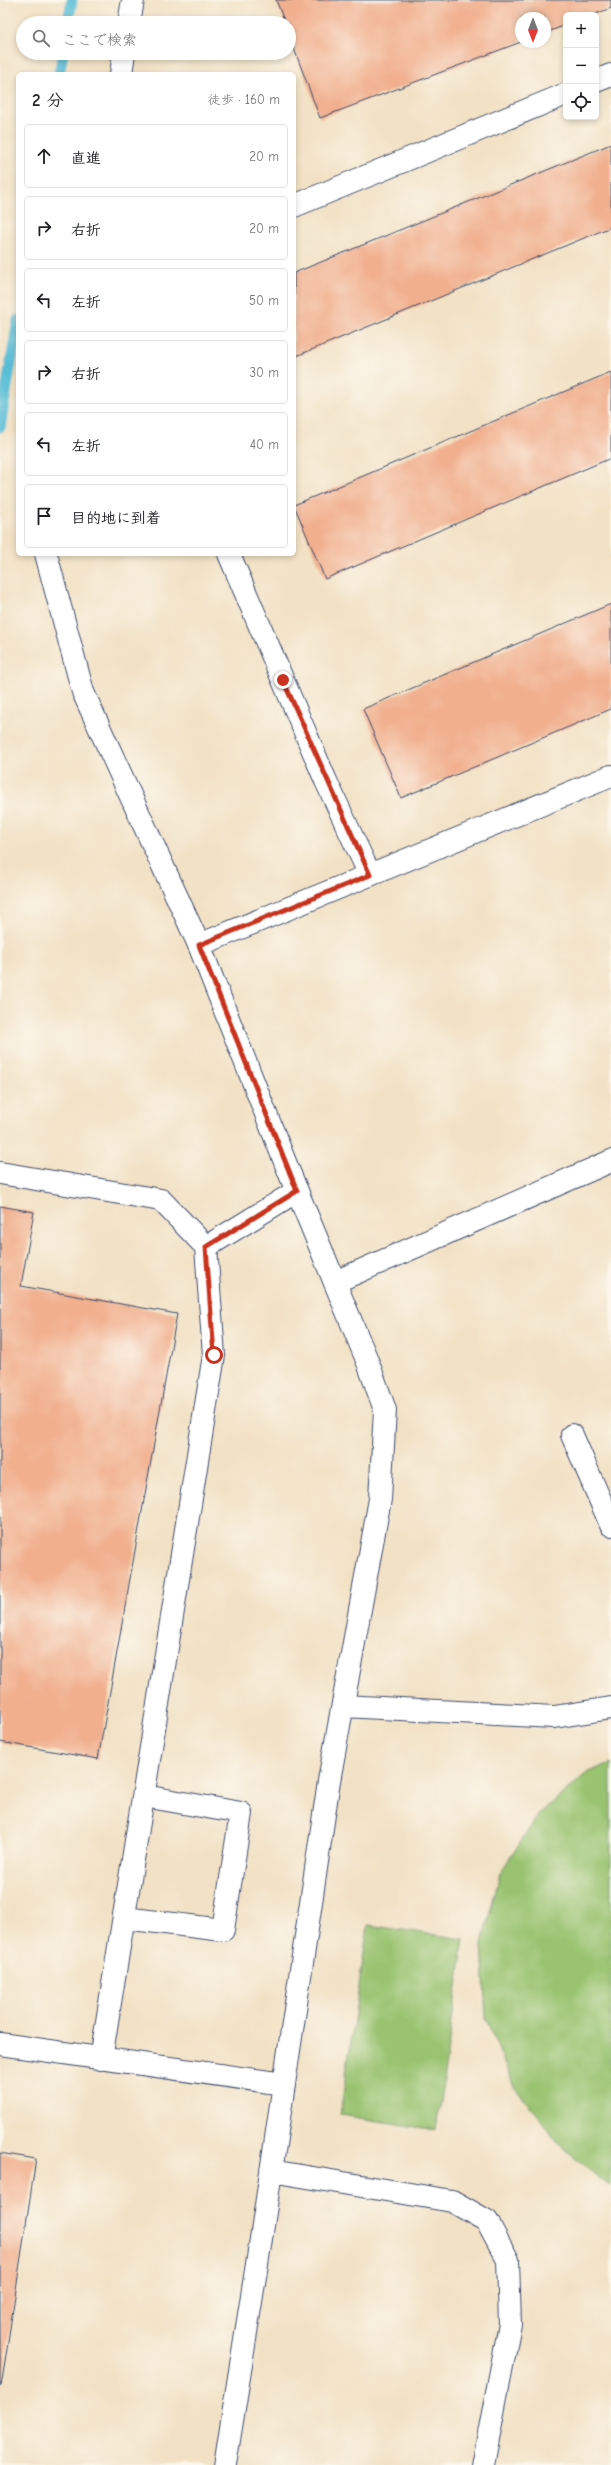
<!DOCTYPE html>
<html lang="ja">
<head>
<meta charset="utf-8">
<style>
  :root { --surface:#fff; --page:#f2f2f2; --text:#202124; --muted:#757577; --line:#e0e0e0 }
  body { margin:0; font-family:"Comic Neue","Klee One",sans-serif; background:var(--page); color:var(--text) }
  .controls { position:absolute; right:12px; top:12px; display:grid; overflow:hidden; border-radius:6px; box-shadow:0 2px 6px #0003 }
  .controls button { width:36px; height:36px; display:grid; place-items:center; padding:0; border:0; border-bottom:1px solid var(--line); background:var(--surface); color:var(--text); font:20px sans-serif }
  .compass { position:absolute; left:515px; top:12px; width:36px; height:36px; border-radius:50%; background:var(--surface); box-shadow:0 2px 6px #0003; rotate:180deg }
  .stop { position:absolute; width:12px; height:12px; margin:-9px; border:3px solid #c8321e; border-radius:50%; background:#fff }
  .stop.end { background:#c8321e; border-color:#fff; box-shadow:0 1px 4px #0008 }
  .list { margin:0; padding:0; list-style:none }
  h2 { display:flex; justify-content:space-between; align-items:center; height:52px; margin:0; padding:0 16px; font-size:17px }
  h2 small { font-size:13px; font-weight:400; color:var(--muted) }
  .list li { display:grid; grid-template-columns:26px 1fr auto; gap:12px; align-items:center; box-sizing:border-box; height:64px; margin:0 8px 8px; padding:0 8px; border:1px solid var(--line); border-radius:6px }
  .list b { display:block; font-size:15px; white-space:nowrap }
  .list em { font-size:13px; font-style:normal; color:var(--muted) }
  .icon { flex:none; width:22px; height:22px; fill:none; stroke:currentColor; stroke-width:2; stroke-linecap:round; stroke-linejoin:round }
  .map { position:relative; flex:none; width:611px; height:2465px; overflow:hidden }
  .search { position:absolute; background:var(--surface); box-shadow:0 2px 6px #0003; left:16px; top:16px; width:280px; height:44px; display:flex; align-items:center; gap:10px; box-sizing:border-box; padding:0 14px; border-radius:22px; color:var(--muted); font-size:15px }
  .panel { position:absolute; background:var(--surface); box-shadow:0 2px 6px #0003; left:16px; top:72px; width:280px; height:484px; border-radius:6px }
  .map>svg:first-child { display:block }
</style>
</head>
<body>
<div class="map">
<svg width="611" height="2465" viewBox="0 0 611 2465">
  <rect width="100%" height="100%" fill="#fbf7ec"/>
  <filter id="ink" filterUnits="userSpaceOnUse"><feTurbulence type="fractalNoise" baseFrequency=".025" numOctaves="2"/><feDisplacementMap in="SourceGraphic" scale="8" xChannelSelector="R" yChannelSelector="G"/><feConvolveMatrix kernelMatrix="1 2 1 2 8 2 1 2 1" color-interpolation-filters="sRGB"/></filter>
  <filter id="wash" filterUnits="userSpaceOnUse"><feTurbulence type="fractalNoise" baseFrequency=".012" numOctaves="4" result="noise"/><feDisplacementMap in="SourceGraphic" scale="16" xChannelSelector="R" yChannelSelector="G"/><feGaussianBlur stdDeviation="0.9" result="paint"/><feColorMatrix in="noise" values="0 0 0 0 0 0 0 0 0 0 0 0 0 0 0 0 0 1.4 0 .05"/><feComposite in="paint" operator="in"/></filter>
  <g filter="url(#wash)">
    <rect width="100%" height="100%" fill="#f2e1c4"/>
    <!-- grass -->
    <g fill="#99c36f" stroke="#5a7966">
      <polygon points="611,1763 611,2186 567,2152 514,2087 486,2019 482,1943 500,1873 539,1814 588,1772"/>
      <polygon points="368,1925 464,1939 436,2130 340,2115"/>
    </g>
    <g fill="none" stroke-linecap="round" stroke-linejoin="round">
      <!-- stream -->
      <g stroke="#59bdd7" stroke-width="11">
        <polyline points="68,23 72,0"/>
        <polyline points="59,74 63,53"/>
        <polyline points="0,427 18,320"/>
      </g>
    </g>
    <g id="blocks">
      <!-- building -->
      <g fill="#f1af8d">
        <polygon points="276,0 611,0 611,8 593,15 566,15 566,25 545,33 545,18 521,18 521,42 320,118 289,35 289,23 285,23"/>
        <polygon points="611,144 611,227 294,357 294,273"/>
        <polygon points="611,372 611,458 325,579 294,505"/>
        <polygon points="611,604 611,709 401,798 363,709"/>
        <polygon points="0,1206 34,1212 21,1286 177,1314 98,1759 0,1742"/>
        <polygon points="0,2153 36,2159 1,2387 0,2387"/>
      </g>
    </g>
  </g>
  <g filter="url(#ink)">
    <use href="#blocks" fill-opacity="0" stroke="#3b4a6d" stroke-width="1"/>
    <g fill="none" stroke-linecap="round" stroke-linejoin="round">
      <!-- minor casing -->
      <g stroke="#3b4a6d" stroke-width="24">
        <g id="minor">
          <polyline points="129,23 133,0"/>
          <polyline points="121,74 124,53"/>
          <polyline points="596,81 611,75"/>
          <polyline points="294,206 566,94"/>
          <polyline points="46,554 83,692 199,945 287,1167 367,1360 385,1410 380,1499 329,1781 261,2239 225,2465"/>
          <polyline points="229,554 326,781 370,875"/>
          <polyline points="199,945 611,776"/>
          <polyline points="0,1173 161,1200 206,1247 214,1355 101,2059"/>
          <polyline points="206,1247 297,1191"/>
          <polyline points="335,1282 611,1161"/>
          <polyline points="572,1435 611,1525"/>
          <polyline points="343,1706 554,1717 611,1708"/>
          <polyline points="124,1918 223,1930 241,1813 144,1796"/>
          <polyline points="0,2044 284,2084"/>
          <polyline points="271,2171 452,2201 487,2221 508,2260 510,2324 483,2465"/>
        </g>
      </g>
      <!-- minor -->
      <use href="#minor" stroke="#fff" stroke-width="22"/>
    </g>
  </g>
  <g fill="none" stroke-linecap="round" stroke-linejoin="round" filter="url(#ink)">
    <!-- route -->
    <polyline stroke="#c8321e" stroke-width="5" points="214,1355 206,1247 297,1191 199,945 370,875 283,680"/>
  </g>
</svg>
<div class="controls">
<button>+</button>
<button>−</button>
<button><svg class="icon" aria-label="locate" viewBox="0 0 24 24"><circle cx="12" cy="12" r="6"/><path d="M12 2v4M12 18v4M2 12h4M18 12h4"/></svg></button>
</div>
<svg class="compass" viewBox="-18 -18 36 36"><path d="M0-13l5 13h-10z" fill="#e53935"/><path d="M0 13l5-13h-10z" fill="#757577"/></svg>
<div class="stop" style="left:214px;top:1355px"></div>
<div class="stop end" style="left:283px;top:680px"></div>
<div class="search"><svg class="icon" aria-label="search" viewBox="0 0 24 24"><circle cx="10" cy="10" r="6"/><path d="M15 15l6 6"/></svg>ここで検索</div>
<section class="panel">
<h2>2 分<small>徒歩 · 160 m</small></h2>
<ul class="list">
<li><svg class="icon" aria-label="ahead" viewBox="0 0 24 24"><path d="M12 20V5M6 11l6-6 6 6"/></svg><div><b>直進</b></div><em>20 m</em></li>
<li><svg class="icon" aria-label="right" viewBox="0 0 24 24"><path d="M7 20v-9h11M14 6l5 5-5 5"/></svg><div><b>右折</b></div><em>20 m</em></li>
<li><svg class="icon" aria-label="left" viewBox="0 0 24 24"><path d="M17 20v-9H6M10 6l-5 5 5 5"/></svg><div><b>左折</b></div><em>50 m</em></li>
<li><svg class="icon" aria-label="right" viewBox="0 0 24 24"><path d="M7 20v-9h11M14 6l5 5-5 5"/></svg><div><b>右折</b></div><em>30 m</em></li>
<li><svg class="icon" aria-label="left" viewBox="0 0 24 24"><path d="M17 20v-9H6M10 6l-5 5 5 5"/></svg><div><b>左折</b></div><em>40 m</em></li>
<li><svg class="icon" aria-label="arrive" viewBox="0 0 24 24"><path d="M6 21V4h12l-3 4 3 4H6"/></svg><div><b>目的地に到着</b></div></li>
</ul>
</section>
</div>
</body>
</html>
